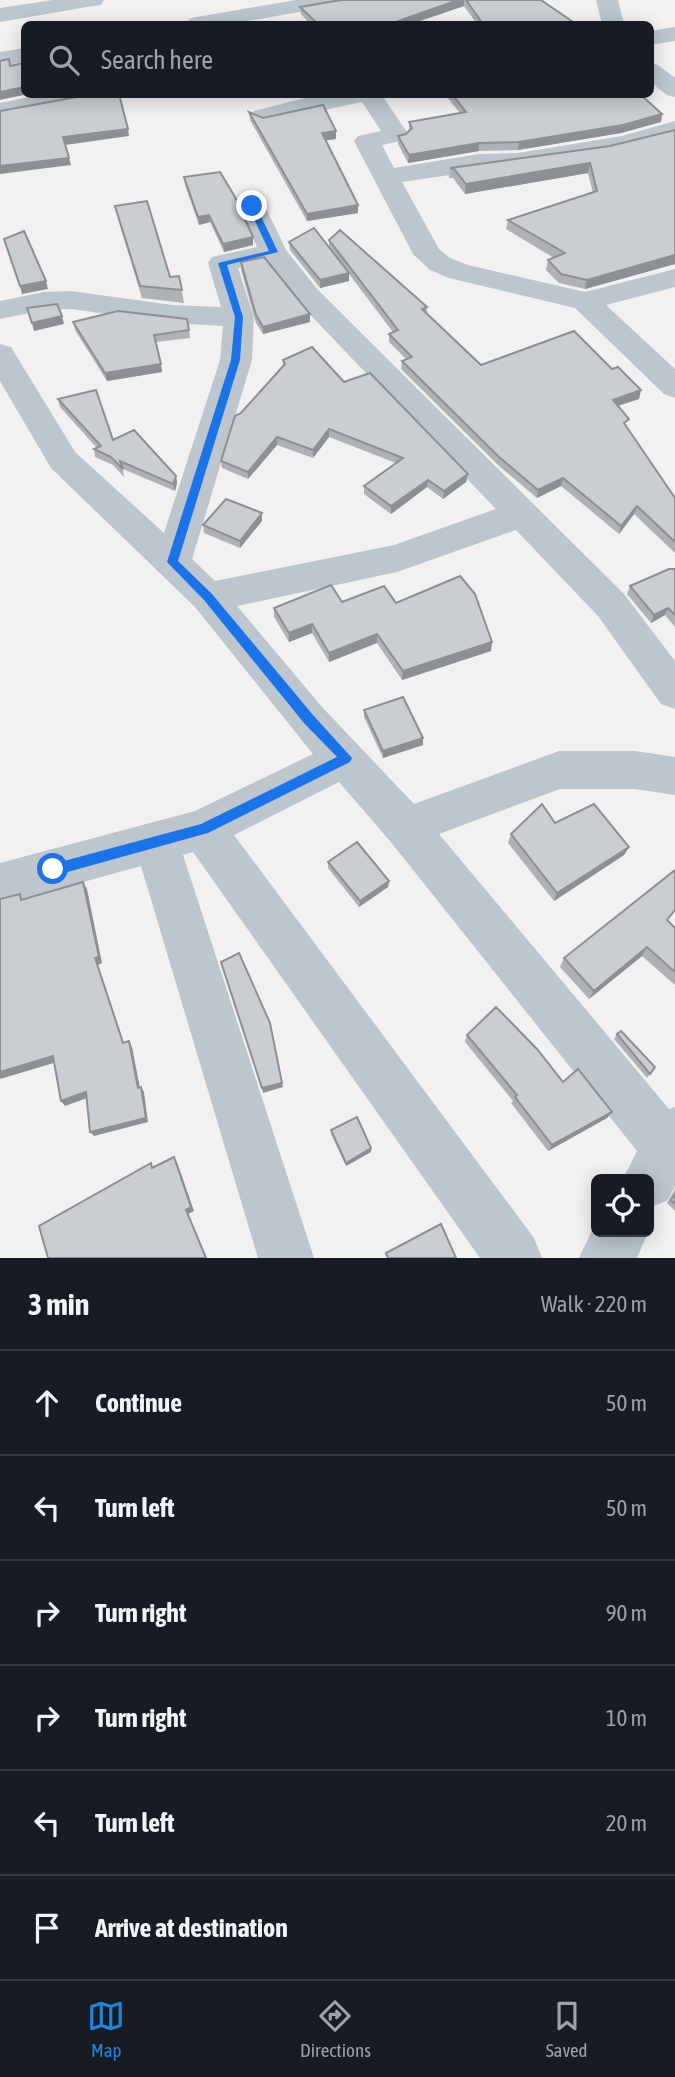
<!DOCTYPE html>
<meta charset="utf-8">
<style>
:root{--surface:#171b24;--page:#242831;--text:#f1f3f6;--muted:#9ea1a6;--line:#363941;--accent:#1e85df}
body{margin:0;font-family:"Asap Condensed",sans-serif;background:var(--page);color:var(--text)}
.controls{position:absolute;right:21px;bottom:21px;display:grid;overflow:hidden;border-radius:10px;box-shadow:0 4px 18px #0003}
.controls button{width:63px;height:63px;display:grid;place-items:center;padding:0;border:0;border-bottom:2px solid var(--line);background:var(--surface);color:var(--text);font:35px sans-serif}
.stop{position:absolute;width:21px;height:21px;margin:-16px;border:5px solid #1a73e8;border-radius:50%;background:#fff}
.stop.end{background:#1a73e8;border-color:#fff;box-shadow:0 2px 7px #0008}
.list{margin:0;padding:0;list-style:none}
h2{display:flex;justify-content:space-between;align-items:center;height:91px;margin:0;padding:0 28px;font-size:30px}
h2 small{font-size:23px;font-weight:400;color:var(--muted)}
.list li{display:grid;grid-template-columns:46px 1fr auto;gap:21px;align-items:center;box-sizing:border-box;height:105px;padding:0 28px;border-top:2px solid var(--line)}
.list b{display:block;font-size:26px;white-space:nowrap}
.list em{font-size:23px;font-style:normal;color:var(--muted)}
.icon{flex:none;width:38px;height:38px;fill:none;stroke:currentColor;stroke-width:2;stroke-linecap:round;stroke-linejoin:round}
.map{position:relative;flex:none;width:675px;height:1258px;overflow:hidden}
.search{position:absolute;background:var(--surface);box-shadow:0 4px 18px #0003;left:21px;right:21px;top:21px;height:77px;display:flex;align-items:center;gap:18px;box-sizing:border-box;padding:0 24px;border-radius:10px;color:var(--muted);font-size:26px}
.sheet{height:721px;background:var(--surface)}
nav{display:flex;justify-content:space-around;align-items:center;box-sizing:border-box;height:98px;border-top:2px solid var(--line);background:var(--surface);font-size:19px;color:var(--muted)}
nav a{display:grid;justify-items:center;gap:4px}
nav .on{color:var(--accent)}
.map>svg:first-child{display:block}
</style>
<div class="map">
<svg width="675" height="1258" viewBox="0 0 675 1258">
<rect width="100%" height="100%" fill="#f2f0f0"/>
<g fill="none" stroke-linecap="round" stroke-linejoin="round">
<g fill="#bcc6cc" fill-rule="evenodd">
<polygon points="53,0 104,0 101,5 93,6 0,22 0,8"/>
<polygon points="296,0 344,0 341,5 333,6 231,24 186,24 189,19 197,17"/>
<polygon points="596,0 618,0 624,24 602,24"/>
<polygon points="675,27 675,41 650,45 650,31"/>
<polygon points="24,48 24,62 0,66 0,52"/>
<polygon points="650,63 658,65 675,78 675,97 667,95 650,82"/>
<polygon points="43,94 95,94 91,99 83,101 0,117 0,103"/>
<path d="M321 94H381L409 135 405 140 382 145 394 168 479 154 518 153 622 136 675 121V136C586 164 494 167 402 182L439 249 450 258 468 265 585 292 675 269V287L606 305 675 369V398L664 394 575 308 449 278 430 270 413 254 354 141 358 136 381 131 362 102 263 123 254 121 251 116 254 111Z"/>
<path d="M252 198 262 200 286 250 318 290 624 594 675 661V709L661 704 598 616 516 530 397 572 237 606 322 707 414 804 559 751H635L675 757V795L635 789H560L439 834 669 1109 675 1107V1186L668 1200 649 1208V1179H623L637 1151 390 841 339 782 234 835 534 1238 542 1258H480L193 852 183 855 314 1258H258L141 866 0 905V863L195 811 313 754 195 607 51 468 0 381V344L11 347 75 452 164 533 220 360 223 326 172 323 71 309 44 310 0 319V301L44 292 71 291 172 305 221 307 208 263 212 257 257 247 238 206 242 200ZM266 262 298 302 496 509 394 545 215 581 192 559 252 360 254 317 238 268Z"/>
<polygon points="596,1222 596,1232 648,1232 637,1258 579,1258"/>
</g>
</g>
<g fill="#aeb1b5">
<polygon points="341,0 541,0 576,24 477,24 464,6 411,24 310,24 301,14 300,7"/>
<polygon points="446,94 640,94 662,114 661,122 621,133 518,150 479,151 408,163 398,144 398,136 406,134 409,131 409,122 460,113 446,96"/>
<polygon points="249,112 263,118 336,139 325,140 358,213 307,221 250,120"/>
<polygon points="675,130 675,264 585,289 559,283 546,270 548,260 554,258 506,229 508,220 593,193 588,173 465,194 453,178 449,178 450,168 610,146"/>
<polygon points="184,177 253,245 224,252 210,222 199,225 185,185"/>
<polygon points="115,206 170,277 179,276 184,303 142,298 118,219"/>
<polygon points="329,240 427,307 427,314 481,365 639,399 618,406 626,427 675,498 675,553 634,514 619,534 561,486 537,498 498,465 401,369 402,361 406,359 389,342 389,334 393,332 349,274 349,281 320,288 290,250 289,242 329,247"/>
<polygon points="241,262 310,322 263,334 256,323 241,270"/>
<polygon points="73,322 189,330 190,338 156,342 162,372 107,381 75,330"/>
<polygon points="283,360 344,382 468,474 466,482 443,499 427,487 391,514 364,494 364,486 396,463 329,437 313,458 277,445 248,479 222,468 221,461 241,413 283,366"/>
<polygon points="58,399 113,440 176,476 177,483 175,491 123,469 124,477 113,465 95,457 94,449 97,448 60,407"/>
<polygon points="262,521 240,548 204,533 203,525"/>
<polygon points="675,569 675,627 665,615 651,623 627,594 630,586"/>
<polygon points="342,602 396,603 491,651 402,680 377,643 329,662 312,633 289,642 274,617 274,608"/>
<polygon points="364,710 423,738 423,745 383,758 364,717"/>
<polygon points="555,823 629,847 624,855 554,901 508,843 511,834"/>
<polygon points="328,862 389,881 388,887 359,907 328,868"/>
<polygon points="668,921 675,928 675,985 642,956 589,999 560,967 564,958"/>
<polygon points="617,1034 650,1074 647,1078 614,1039"/>
<polygon points="467,1035 563,1082 612,1112 607,1118 548,1151 511,1103 513,1101 465,1042"/>
<polygon points="331,1130 371,1148 371,1152 346,1166 331,1134"/>
<polygon points="675,1189 675,1211 667,1203"/>
</g>
<g fill="#8d9093">
<polygon points="458,0 464,0 464,6 411,24 390,24"/>
<polygon points="24,87 24,94 28,94 0,100 0,92"/>
<polygon points="662,114 661,122 621,133 518,150 519,142"/>
<polygon points="128,129 129,136 65,145 63,137"/>
<polygon points="336,131 336,139 322,141 322,133"/>
<polygon points="479,143 479,151 408,163 409,155"/>
<polygon points="69,158 71,165 0,174 0,166"/>
<polygon points="590,163 588,173 465,194 466,184"/>
<polygon points="358,205 358,213 307,221 307,214"/>
<polygon points="209,215 210,222 199,225 198,217"/>
<polygon points="253,237 253,245 224,252 223,244"/>
<polygon points="675,255 675,264 585,289 587,280"/>
<polygon points="349,273 349,281 320,288 320,280"/>
<polygon points="46,281 48,289 22,294 20,286"/>
<polygon points="310,314 310,322 263,334 263,327"/>
<polygon points="62,316 64,324 34,331 32,323"/>
<polygon points="161,364 162,372 107,381 105,373"/>
<polygon points="641,390 639,399 611,408 613,400"/>
<polygon points="329,429 329,437 313,458 313,450"/>
<polygon points="277,437 277,445 248,479 248,472"/>
<polygon points="468,474 466,482 443,499 444,491"/>
<polygon points="176,476 177,483 175,491 173,484"/>
<polygon points="563,478 561,486 537,498 538,490"/>
<polygon points="428,480 427,487 391,514 391,506"/>
<polygon points="637,506 634,514 619,534 621,526"/>
<polygon points="262,513 262,521 240,548 240,541"/>
<polygon points="668,608 665,615 651,623 654,615"/>
<polygon points="312,624 312,633 289,642 289,633"/>
<polygon points="377,634 377,643 329,662 329,653"/>
<polygon points="492,642 491,651 402,680 403,671"/>
<polygon points="423,738 423,745 383,758 383,751"/>
<polygon points="629,847 624,855 554,901 557,893"/>
<polygon points="389,881 388,887 359,907 360,901"/>
<polygon points="83,882 87,889 102,963 98,965 126,1049 123,1043 95,958"/>
<polygon points="647,947 642,956 589,999 594,991"/>
<polygon points="129,1041 132,1047 141,1093 138,1088"/>
<polygon points="53,1056 57,1062 0,1079 0,1072"/>
<polygon points="282,1083 283,1087 263,1093 262,1088"/>
<polygon points="141,1087 144,1092 148,1122 94,1136 90,1132"/>
<polygon points="86,1092 90,1097 65,1106 61,1101"/>
<polygon points="612,1112 607,1118 548,1151 552,1145"/>
<polygon points="371,1148 371,1152 346,1166 346,1163"/>
<polygon points="174,1157 177,1162 194,1211 188,1214 207,1258 206,1258 186,1210"/>
</g>
<g fill="#caced2" stroke="#8d9093" stroke-width="2">
<polygon points="341,0 458,0 390,24 318,24 300,7"/>
<polygon points="466,0 541,0 576,24 483,24"/>
<polygon points="9,59 10,66 24,63 24,87 0,92 0,61"/>
<polygon points="85,94 119,94 128,129 63,137 69,158 0,166 0,111 82,96"/>
<polygon points="452,94 640,94 662,114 623,125 519,142 479,143 409,155 398,136 406,134 412,128 409,122 466,112"/>
<polygon points="323,105 336,131 322,133 358,205 307,214 249,112 263,118"/>
<polygon points="675,130 675,255 587,280 561,274 548,260 565,253 508,220 597,191 590,163 466,184 454,169 450,168 610,146"/>
<polygon points="220,172 235,197 253,237 223,244 209,215 198,217 184,177"/>
<polygon points="147,201 170,277 179,276 182,290 140,286 115,206"/>
<polygon points="314,228 349,273 320,280 289,242"/>
<polygon points="340,230 427,307 422,309 481,365 574,331 612,369 618,367 641,390 613,400 629,419 624,423 675,498 675,542 637,506 621,526 563,478 538,490 499,457 402,361 412,357 389,334 398,330 329,240"/>
<polygon points="24,231 46,281 20,286 4,239"/>
<polygon points="264,257 310,314 263,327 256,315 241,262"/>
<polygon points="57,304 62,316 32,323 27,308"/>
<polygon points="118,311 187,319 189,330 154,335 161,364 105,373 73,322"/>
<polygon points="312,347 344,382 370,373 468,474 444,491 428,480 391,506 364,486 403,458 329,429 313,450 277,437 248,472 221,461 235,416 241,413 285,364 283,360"/>
<polygon points="96,390 113,440 134,430 176,476 173,484 120,461 123,469 111,457 94,449 101,446 58,399"/>
<polygon points="226,499 262,513 240,541 203,525"/>
<polygon points="669,569 675,569 675,615 668,608 654,615 630,586"/>
<polygon points="460,576 475,594 492,642 403,671 377,634 329,653 312,624 289,633 274,608 331,585 342,602 384,586 396,603"/>
<polygon points="403,697 423,738 383,751 364,710"/>
<polygon points="542,804 555,823 594,804 629,847 557,893 511,834"/>
<polygon points="357,842 389,881 360,901 328,862"/>
<polygon points="675,870 675,910 667,920 675,928 675,972 647,947 594,991 564,958"/>
<polygon points="83,882 99,957 95,958 123,1043 129,1041 138,1088 141,1087 146,1118 90,1132 86,1092 61,1101 53,1056 0,1072 0,899 20,894 21,900"/>
<polygon points="239,953 270,1023 282,1083 262,1088 221,962"/>
<polygon points="496,1007 537,1049 563,1082 578,1069 612,1112 552,1145 515,1097 517,1095 467,1035"/>
<polygon points="621,1031 655,1067 650,1074 617,1034"/>
<polygon points="357,1117 371,1148 346,1163 331,1130"/>
<polygon points="174,1157 191,1207 186,1210 206,1258 48,1258 39,1226 151,1163 152,1168"/>
<polygon points="675,1194 675,1204 671,1200"/>
<polygon points="441,1224 456,1258 388,1258 386,1253"/>
</g>
<polygon fill="#1a73e8" points="252,204 256,206 278,252 227,265 243,317 240,360 178,561 212,594 313,715 352,758 350,762 208,833 53,876 47,869 49,865 201,824 337,757 304,723 204,600 167,562 231,360 235,317 218,263 269,251 248,206"/>
</svg>
<div class="controls">
<button><svg class="icon" aria-label="locate" viewBox="0 0 24 24"><circle cx="12" cy="12" r="6"/><path d="M12 2v4M12 18v4M2 12h4M18 12h4"/></svg></button>
</div>
<div class="stop" style="left:53px;top:869px"></div>
<div class="stop end" style="left:252px;top:206px"></div>
<div class="search"><svg class="icon" aria-label="search" viewBox="0 0 24 24"><circle cx="10" cy="10" r="6"/><path d="M15 15l6 6"/></svg>Search here</div>
</div>
<section class="sheet">
<h2>3 min<small>Walk · 220 m</small></h2>
<ul class="list">
<li><svg class="icon" aria-label="ahead" viewBox="0 0 24 24"><path d="M12 20V5M6 11l6-6 6 6"/></svg><div><b>Continue</b></div><em>50 m</em></li>
<li><svg class="icon" aria-label="left" viewBox="0 0 24 24"><path d="M17 20v-9H6M10 6l-5 5 5 5"/></svg><div><b>Turn left</b></div><em>50 m</em></li>
<li><svg class="icon" aria-label="right" viewBox="0 0 24 24"><path d="M7 20v-9h11M14 6l5 5-5 5"/></svg><div><b>Turn right</b></div><em>90 m</em></li>
<li><svg class="icon" aria-label="right" viewBox="0 0 24 24"><path d="M7 20v-9h11M14 6l5 5-5 5"/></svg><div><b>Turn right</b></div><em>10 m</em></li>
<li><svg class="icon" aria-label="left" viewBox="0 0 24 24"><path d="M17 20v-9H6M10 6l-5 5 5 5"/></svg><div><b>Turn left</b></div><em>20 m</em></li>
<li><svg class="icon" aria-label="arrive" viewBox="0 0 24 24"><path d="M6 21V4h12l-3 4 3 4H6"/></svg><div><b>Arrive at destination</b></div></li>
</ul>
</section>
<nav>
<a class="on"><svg class="icon" aria-label="map" viewBox="0 0 24 24"><path d="M3 6l6-2 6 2 6-2v14l-6 2-6-2-6 2zM9 4v14M15 6v14"/></svg>Map</a>
<a><svg class="icon" aria-label="directions" viewBox="0 0 24 24"><path d="M12 3l9 9-9 9-9-9zM9 14v-3h6M13 9l2 2-2 2"/></svg>Directions</a>
<a><svg class="icon" aria-label="saved" viewBox="0 0 24 24"><path d="M7 4h10v16l-5-4-5 4z"/></svg>Saved</a>
</nav>
